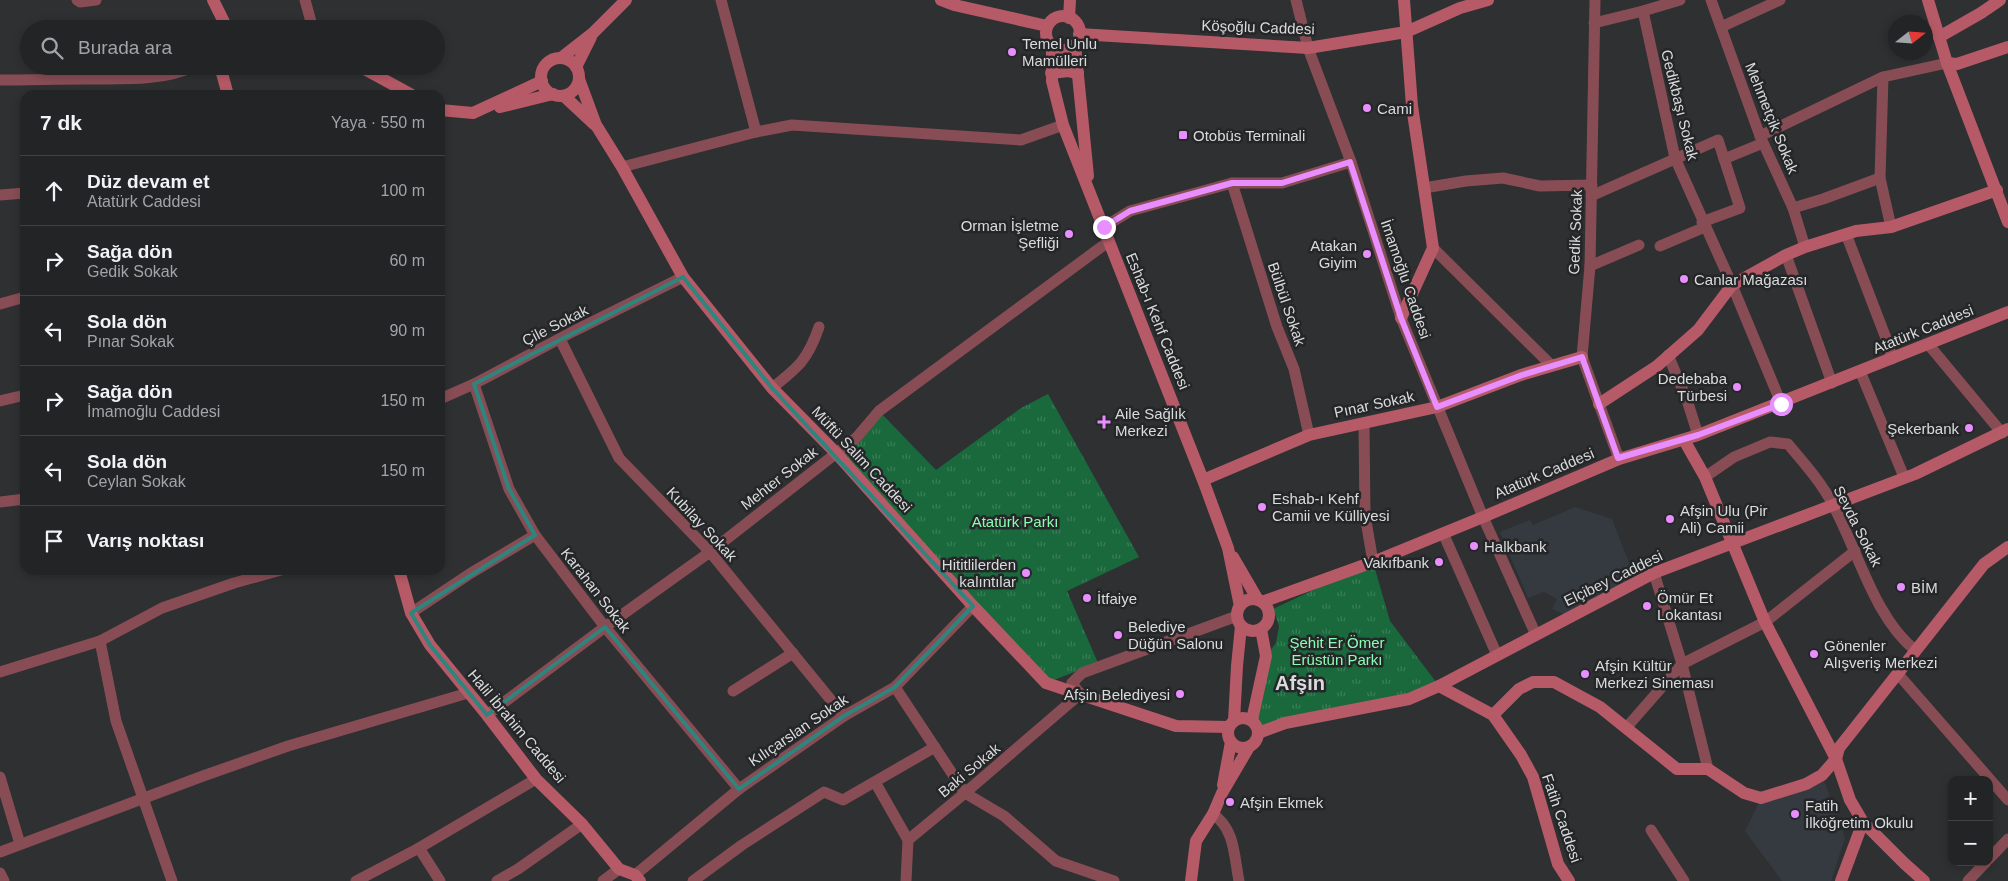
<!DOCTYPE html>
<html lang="tr">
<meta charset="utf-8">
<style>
:root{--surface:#222426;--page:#2a2c2e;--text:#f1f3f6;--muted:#a2a4a7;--line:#3f4143}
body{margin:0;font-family:Arial,sans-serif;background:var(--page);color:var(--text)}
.controls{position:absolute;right:15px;bottom:15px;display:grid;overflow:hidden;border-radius:10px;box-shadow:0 2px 8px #0003}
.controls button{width:45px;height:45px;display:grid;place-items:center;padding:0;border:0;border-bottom:1px solid var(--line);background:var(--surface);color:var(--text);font:25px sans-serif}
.compass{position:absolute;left:1888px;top:15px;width:45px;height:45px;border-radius:50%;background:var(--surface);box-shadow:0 2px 8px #0003;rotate:73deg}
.stop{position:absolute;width:15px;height:15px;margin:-11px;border:4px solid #e88eff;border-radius:50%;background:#fff}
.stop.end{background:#e88eff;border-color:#fff;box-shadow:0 1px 5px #0008}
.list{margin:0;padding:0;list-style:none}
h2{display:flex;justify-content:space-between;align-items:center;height:65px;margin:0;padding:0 20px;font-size:21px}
h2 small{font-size:16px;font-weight:400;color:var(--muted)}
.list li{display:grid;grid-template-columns:32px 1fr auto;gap:15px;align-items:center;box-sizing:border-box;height:70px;padding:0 20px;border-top:1px solid var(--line)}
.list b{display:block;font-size:19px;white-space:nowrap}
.list p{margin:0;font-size:16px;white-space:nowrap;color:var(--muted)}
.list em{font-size:16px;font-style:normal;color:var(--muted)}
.icon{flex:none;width:28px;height:28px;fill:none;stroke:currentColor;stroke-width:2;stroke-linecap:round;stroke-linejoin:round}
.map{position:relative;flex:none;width:2008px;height:881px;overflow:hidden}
.search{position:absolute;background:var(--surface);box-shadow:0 2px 8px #0003;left:20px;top:20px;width:425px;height:55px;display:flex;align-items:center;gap:12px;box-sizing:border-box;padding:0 18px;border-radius:28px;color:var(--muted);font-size:19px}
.panel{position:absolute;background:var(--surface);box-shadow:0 2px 8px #0003;left:20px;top:90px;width:425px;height:485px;border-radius:15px}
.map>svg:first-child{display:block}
</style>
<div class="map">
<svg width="2008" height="881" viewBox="0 0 2008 881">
<defs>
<pattern id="park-tufts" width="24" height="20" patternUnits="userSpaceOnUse" patternTransform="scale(1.25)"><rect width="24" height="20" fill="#19693c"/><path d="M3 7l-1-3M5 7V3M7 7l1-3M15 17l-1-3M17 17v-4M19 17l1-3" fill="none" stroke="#3a7e58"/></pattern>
</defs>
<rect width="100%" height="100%" fill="#2e3032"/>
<g fill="#353a41">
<polygon points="1575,507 1612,519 1633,573 1623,588 1566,615 1552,609 1557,599 1544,592 1528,598 1500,532 1530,520 1533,525"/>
<polygon points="1822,775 1845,838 1831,881 1782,881 1745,831 1761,798"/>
</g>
<g fill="url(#park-tufts)">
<polygon points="1048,394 1139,557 1067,591 1098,663 1046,683 836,453 879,411 936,470 1021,408"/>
<polygon points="1373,562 1390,621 1439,686 1257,728 1255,724 1266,656 1276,643 1279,626 1273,609"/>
</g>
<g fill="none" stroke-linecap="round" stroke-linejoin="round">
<g stroke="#884d54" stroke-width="11">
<polyline points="77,0 80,2 96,0"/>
<polyline points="305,0 313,29"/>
<polyline points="721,0 756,132"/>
<polyline points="1296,0 1308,48 1351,162 1401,318 1483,517 1536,635"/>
<polyline points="1595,0 1590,266 1582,357 1619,459"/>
<polyline points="1711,0 1760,136 1793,208 1805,247"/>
<polyline points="1643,11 1675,158 1732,285 1781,403"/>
<polyline points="1594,23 1643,11 1680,0"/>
<polyline points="1721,27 1780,0"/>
<polyline points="1883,77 1880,178 1891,227"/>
<path d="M0 80C30 80 59 79 89 79 123 79 164 81 195 66"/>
<polyline points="1760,136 1883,77 1947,63"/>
<polyline points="1724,159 1763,143"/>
<polyline points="622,167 756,132 792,125 1021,140 1063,125"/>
<polyline points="1232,183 1277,327 1294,369 1309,435"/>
<polyline points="1424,188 1466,181 1503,178 1540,186 1592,185"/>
<polyline points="0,195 25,193"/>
<polyline points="1591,196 1718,140 1740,208 1702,222"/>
<polyline points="1793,208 1823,199 1880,178"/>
<polyline points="1104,227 1130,211 1232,183 1282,183 1351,162"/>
<polyline points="1846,234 1889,346 1892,359"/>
<polyline points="1660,246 1705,227"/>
<polyline points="1433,248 1552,366"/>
<polyline points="1786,255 1832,383"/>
<polyline points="1590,266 1639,245"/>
<polyline points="0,304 25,297"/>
<polyline points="560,339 619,458 710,552 844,716"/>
<polyline points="1928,344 2002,433"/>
<polyline points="1668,355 1687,400 1698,435"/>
<polyline points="1860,371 1904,477"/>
<polyline points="474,384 509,489 535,535 605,627 739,789"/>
<path d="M772 388C799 367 808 359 819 327"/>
<polyline points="440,399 474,384 574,331 683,277"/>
<polyline points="0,401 25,395"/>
<polyline points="1364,423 1365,515 1373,562"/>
<path d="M1705 477 1734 457 1770 442 1788 444C1804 463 1822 483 1833 505 1858 551 1874 617 1915 650"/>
<polyline points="0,502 25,499"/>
<polyline points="1443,533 1497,655"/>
<polyline points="1654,573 1682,664 1708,769"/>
<polyline points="411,613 471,573 535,535"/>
<polyline points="100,641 116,721 172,881"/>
<polyline points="0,672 100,641 162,608 234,583 281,570"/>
<polyline points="1898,674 2008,800"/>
<polyline points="895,687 965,793 1004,816 1056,861 1114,881"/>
<polyline points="733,691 793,653"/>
<polyline points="487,715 605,627 710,552 857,437 879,411 1108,242"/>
<polyline points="1626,728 1682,664 1765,622 1855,551"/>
<polyline points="0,777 20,844"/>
<polyline points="875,782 908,840"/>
<path d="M1213 814C1235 829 1234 856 1239 881"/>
<polyline points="1651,830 1684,881"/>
<polyline points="419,848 440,881"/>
<polyline points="0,852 203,776 288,746 468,693"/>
<polyline points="1989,859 2008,839"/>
<polyline points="0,873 4,881"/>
<polyline points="635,875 739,789 844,716 895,687 973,606"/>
<polyline points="356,881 419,848 536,779"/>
<polyline points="497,881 518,869 582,824"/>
<polyline points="603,881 619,869"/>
<polyline points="693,881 742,845 824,792 843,800 935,747"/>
<polyline points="906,881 908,840 965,793 1080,694 1072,683 1082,673 1237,616"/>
<polyline points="1968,881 1986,862"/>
</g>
<g stroke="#b75a67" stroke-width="12">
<polyline points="213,0 224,22"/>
<polyline points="941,0 954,5 1047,26"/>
<polyline points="1928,0 1947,63 2008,222"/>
<circle cx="1063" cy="33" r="17"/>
<polyline points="1069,18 1070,0"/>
<polyline points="1079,34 1308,48 1406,32 1460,8 1488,0"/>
<polyline points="1939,37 1981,13 2000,0"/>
<polyline points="1075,45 1088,176"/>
<polyline points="1052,46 1052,81 1063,125 1203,480 1228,548 1240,606"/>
<polyline points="561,58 593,33 626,0"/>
<circle cx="560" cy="77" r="19"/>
<polyline points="1947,63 1957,64 2008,47"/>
<polyline points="220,66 228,95"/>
<polyline points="359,66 412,95"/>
<polyline points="576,67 591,37"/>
<polyline points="1051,73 1068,71 1078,73"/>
<polyline points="579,79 596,125 622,167 683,277 772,388 836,453 973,606 1046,683 1176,726 1229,727"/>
<polyline points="564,96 594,124"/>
<polyline points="500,107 553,94"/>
<polyline points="440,110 473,113 542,81"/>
<polyline points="1401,318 1433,248 1412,106 1404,0"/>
<polyline points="1599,404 1657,366 1698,330 1732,285 1786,255 1805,247 1856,231 1891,227 1997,190"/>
<polyline points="1684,440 1705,477 1765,622 1836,759 1850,800 1863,822 1904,863 1924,881"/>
<polyline points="1203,480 1309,435 1437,407 1521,375 1582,357"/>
<polyline points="1233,557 1258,600"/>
<polyline points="399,570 411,613 430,645 487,715 536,779 582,824 619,869 635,875 640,881"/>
<circle cx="1253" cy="615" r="16"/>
<polyline points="1262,602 1373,562 1483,517 1619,459 1698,435 2008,312"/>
<polyline points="1439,686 1493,715 1521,755 1533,777 1558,864 1569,881"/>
<polyline points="1493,715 1519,689 1533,682 1554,682 1600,707 1677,769 1708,769 1744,793 1761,798 1806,784 1822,775 1836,759 1839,748 1984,564 2008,547"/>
<circle cx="1243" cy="733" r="15"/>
<polyline points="1252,720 1266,656 1261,629"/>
<polyline points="1234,721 1237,666 1241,626"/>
<polyline points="1258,733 1285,723 1409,699 1439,686 1654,573 1915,474 2008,429"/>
<polyline points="1223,785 1231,742"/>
<polyline points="1191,881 1196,841 1213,814 1222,793 1249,747"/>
<polyline points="1841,881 1863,822"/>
</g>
</g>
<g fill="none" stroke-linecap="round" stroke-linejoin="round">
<polyline stroke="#e88eff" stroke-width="6" points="1104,227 1130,211 1232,183 1282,183 1350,162 1401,318 1437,407 1522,375 1582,357 1618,458 1698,435 1781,404"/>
</g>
<path fill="none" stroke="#2d857e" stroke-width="4" stroke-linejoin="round" d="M683 277 772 388 973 606 895 687 844 716 739 789 605 627 487 715 430 645 411 613 535 535 509 489 474 384Z"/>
<g fill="#e88eff" stroke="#252628" stroke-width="2">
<circle cx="1012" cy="52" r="5"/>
<circle cx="1367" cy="108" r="5"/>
<rect x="1178" y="130" width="10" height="10" rx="2.5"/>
<circle cx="1069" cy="234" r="5"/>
<circle cx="1367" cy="254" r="5"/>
<circle cx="1684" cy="279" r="5"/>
<circle cx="1737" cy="387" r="5"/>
<path d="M1101.5 414.5h5v5h5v5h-5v5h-5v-5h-5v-5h5z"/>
<circle cx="1969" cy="428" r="5"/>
<circle cx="1262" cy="507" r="5"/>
<circle cx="1670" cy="519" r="5"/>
<circle cx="1474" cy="546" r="5"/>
<circle cx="1439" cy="562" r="5"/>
<circle cx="1026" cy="573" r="5"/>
<circle cx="1901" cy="587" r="5"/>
<circle cx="1087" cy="598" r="5"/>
<circle cx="1647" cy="606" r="5"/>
<circle cx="1118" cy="635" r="5"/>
<circle cx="1814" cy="654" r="5"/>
<circle cx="1585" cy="674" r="5"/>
<circle cx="1180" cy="694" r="5"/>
<circle cx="1230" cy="802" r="5"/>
<circle cx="1795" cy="814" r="5"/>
</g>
<g text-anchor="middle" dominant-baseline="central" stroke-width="5" stroke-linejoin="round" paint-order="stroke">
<g font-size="15" fill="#d9dbdc" stroke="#252628">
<text transform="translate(1258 27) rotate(2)">Köşoğlu Caddesi</text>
<text transform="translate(1680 105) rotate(76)">Gedikbaşı Sokak</text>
<text transform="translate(1772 118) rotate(68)">Mehmetçik Sokak</text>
<text transform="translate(1575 232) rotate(-88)">Gedik Sokak</text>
<text transform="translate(1406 279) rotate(71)">İmamoğlu Caddesi</text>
<text transform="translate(1287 304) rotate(71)">Bülbül Sokak</text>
<text transform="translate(1158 321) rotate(68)">Eshab-ı Kehf Caddesi</text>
<text transform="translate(555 325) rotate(-27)">Çile Sokak</text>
<text transform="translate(1923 329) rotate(-22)">Atatürk Caddesi</text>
<text transform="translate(1374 404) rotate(-12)">Pınar Sokak</text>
<text transform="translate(862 459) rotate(47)">Müftü Salim Caddesi</text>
<text transform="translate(1544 473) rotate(-23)">Atatürk Caddesi</text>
<text transform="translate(779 478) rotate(-38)">Mehter Sokak</text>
<text transform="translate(702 524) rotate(47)">Kubilay Sokak</text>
<text transform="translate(1858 526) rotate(63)">Sevda Sokak</text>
<text transform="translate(1613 578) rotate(-26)">Elçibey Caddesi</text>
<text transform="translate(596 590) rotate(52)">Karahan Sokak</text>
<text transform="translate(517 726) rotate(50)">Halil İbrahim Caddesi</text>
<text transform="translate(798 730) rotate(-34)">Kılıçarslan Sokak</text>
<text transform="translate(969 770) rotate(-40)">Baki Sokak</text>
<text transform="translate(1562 818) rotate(71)">Fatih Caddesi</text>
</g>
<g font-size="15" fill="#d9dbdc" stroke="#252628" text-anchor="start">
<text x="1022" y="43">Temel Unlu<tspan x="1022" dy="17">Mamülleri</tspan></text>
<text x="1377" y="108">Cami</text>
<text x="1193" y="135">Otobüs Terminali</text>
<text x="1059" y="225" text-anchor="end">Orman İşletme<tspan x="1059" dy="17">Şefliği</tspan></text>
<text x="1357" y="245" text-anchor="end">Atakan<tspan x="1357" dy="17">Giyim</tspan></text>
<text x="1694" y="279">Canlar Mağazası</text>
<text x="1727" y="378" text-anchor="end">Dedebaba<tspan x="1727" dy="17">Türbesi</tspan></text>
<text x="1115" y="413">Aile Sağlık<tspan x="1115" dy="17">Merkezi</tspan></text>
<text x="1959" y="428" text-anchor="end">Şekerbank</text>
<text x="1272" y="498">Eshab-ı Kehf<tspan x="1272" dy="17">Camii ve Külliyesi</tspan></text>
<text x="1680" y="510">Afşin Ulu (Pir<tspan x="1680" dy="17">Ali) Camii</tspan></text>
<text x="1484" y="546">Halkbank</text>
<text x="1429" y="562" text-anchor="end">Vakıfbank</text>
<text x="1016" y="564" text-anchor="end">Hititlilerden<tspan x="1016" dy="17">kalıntılar</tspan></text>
<text x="1911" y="587">BİM</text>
<text x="1657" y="597">Ömür Et<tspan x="1657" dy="17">Lokantası</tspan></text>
<text x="1097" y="598">İtfaiye</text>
<text x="1128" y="626">Belediye<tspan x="1128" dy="17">Düğün Salonu</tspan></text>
<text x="1824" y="645">Gönenler<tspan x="1824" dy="17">Alışveriş Merkezi</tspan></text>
<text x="1595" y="665">Afşin Kültür<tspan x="1595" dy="17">Merkezi Sineması</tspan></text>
<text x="1170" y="694" text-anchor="end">Afşin Belediyesi</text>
<text x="1240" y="802">Afşin Ekmek</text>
<text x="1805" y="805">Fatih<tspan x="1805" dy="17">İlköğretim Okulu</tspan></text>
</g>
<g font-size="15" fill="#8bfdb3" stroke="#252628">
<text x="1015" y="521">Atatürk Parkı</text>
<text x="1337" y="642">Şehit Er Ömer<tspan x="1337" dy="17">Erüstün Parkı</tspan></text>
</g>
<g font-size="20" font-weight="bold" fill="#d9dbdc" stroke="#252628">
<text x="1300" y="683">Afşin</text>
</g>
</g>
</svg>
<div class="controls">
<button>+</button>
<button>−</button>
</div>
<svg class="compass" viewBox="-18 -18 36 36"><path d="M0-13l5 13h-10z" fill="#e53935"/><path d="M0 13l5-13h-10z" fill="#a2a4a7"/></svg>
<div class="stop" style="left:1781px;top:404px"></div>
<div class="stop end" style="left:1104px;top:227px"></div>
<div class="search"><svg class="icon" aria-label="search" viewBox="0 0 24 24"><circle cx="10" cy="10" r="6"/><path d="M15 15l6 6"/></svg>Burada ara</div>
<section class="panel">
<h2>7 dk<small>Yaya · 550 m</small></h2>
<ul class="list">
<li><svg class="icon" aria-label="ahead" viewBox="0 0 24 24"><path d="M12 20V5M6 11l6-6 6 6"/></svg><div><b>Düz devam et</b><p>Atatürk Caddesi</p></div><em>100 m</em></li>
<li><svg class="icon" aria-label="right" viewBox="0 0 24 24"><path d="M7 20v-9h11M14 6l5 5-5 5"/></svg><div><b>Sağa dön</b><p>Gedik Sokak</p></div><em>60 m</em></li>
<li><svg class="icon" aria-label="left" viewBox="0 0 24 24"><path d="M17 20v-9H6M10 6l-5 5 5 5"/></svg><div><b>Sola dön</b><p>Pınar Sokak</p></div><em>90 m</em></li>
<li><svg class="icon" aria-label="right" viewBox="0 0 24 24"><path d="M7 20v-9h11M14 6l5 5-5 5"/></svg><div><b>Sağa dön</b><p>İmamoğlu Caddesi</p></div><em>150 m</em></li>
<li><svg class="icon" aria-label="left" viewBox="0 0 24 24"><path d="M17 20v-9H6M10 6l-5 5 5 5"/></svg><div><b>Sola dön</b><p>Ceylan Sokak</p></div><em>150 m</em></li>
<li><svg class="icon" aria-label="arrive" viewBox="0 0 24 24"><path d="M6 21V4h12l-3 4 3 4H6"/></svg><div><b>Varış noktası</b></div></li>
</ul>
</section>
</div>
